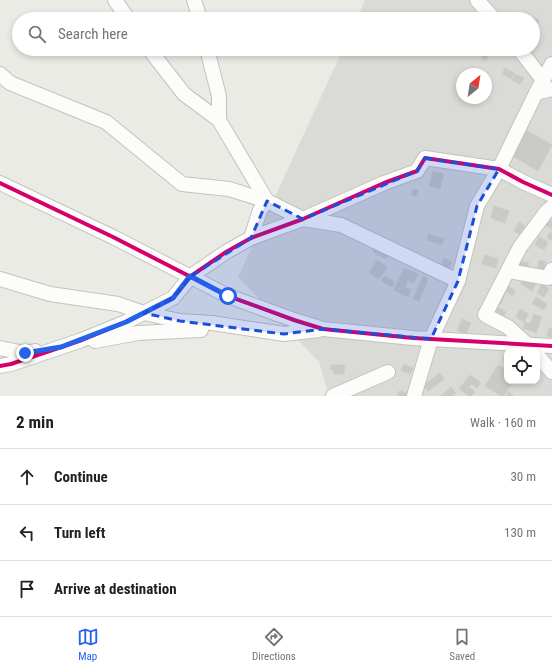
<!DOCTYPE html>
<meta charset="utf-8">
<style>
:root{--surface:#fff;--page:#f6f6f6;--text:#202124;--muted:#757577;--line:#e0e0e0;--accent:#2563eb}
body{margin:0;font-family:"Roboto Condensed",sans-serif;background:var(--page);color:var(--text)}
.controls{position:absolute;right:12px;bottom:12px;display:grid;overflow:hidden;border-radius:8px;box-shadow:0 2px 6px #0003}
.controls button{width:36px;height:36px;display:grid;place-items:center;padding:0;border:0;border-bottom:1px solid var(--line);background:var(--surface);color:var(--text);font:20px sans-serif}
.compass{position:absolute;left:456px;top:68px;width:36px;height:36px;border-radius:50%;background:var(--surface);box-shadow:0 2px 6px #0003;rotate:30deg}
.stop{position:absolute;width:12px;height:12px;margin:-9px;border:3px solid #2563eb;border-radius:50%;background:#fff}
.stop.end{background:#2563eb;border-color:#fff;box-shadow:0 1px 4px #0008}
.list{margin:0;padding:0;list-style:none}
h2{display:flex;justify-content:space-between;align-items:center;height:52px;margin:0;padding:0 16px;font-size:17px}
h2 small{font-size:13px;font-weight:400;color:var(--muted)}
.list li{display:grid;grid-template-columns:26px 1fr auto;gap:12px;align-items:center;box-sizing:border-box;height:56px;padding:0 16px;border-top:1px solid var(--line)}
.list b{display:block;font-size:15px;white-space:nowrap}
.list em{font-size:13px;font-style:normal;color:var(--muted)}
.icon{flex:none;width:22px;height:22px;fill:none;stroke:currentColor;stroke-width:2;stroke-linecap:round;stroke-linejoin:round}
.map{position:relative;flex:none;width:552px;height:396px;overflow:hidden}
.search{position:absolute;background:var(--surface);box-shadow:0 2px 6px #0003;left:12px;right:12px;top:12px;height:44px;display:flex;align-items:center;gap:10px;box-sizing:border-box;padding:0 14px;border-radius:22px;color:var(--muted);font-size:15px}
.sheet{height:220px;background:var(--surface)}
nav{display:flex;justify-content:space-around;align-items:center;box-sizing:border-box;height:56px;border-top:1px solid var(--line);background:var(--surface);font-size:11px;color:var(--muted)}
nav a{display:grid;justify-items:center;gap:2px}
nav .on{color:var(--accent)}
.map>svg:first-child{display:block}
</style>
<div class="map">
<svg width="552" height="396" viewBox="0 0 552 396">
<rect width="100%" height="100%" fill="#ebebe6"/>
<path fill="#dadad7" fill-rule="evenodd" d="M365 0H552V396H329L319 362 238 277 343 49H533V19H357ZM462 74H486V98H462ZM507 351H537V381H507Z"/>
<g fill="#c9c9c6" stroke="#cecdc8" fill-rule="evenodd">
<polygon points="526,15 539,20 535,28 533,28 533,19 524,19"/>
<polygon points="484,54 488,56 486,61 481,58"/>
<polygon points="505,68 514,73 511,79 502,74"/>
<polygon points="515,74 524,78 520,84 512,80"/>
<polygon points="526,130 552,145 538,171 511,155"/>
<polygon points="433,171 444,174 440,189 429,186"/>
<polygon points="413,189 419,190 416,197 411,195"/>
<polygon points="494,206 509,211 505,223 491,218"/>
<polygon points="547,218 552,221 552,229 544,224"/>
<polygon points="519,222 525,226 520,234 514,231"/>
<polygon points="550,232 552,233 552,240 547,238"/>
<polygon points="429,234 444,239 442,245 427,240"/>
<polygon points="539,237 548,242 544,250 535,245"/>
<polygon points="375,248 388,255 385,259 373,252"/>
<polygon points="485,255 498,259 496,268 482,264"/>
<polygon points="444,258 452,262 448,271 440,267"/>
<polygon points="377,260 387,267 379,279 369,273"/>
<polygon points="515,260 529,263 528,270 514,267"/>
<polygon points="539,260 546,262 544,270 537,269"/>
<polygon points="404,268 418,274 414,283 408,280 405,287 411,290 408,297 394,290"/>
<polygon points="384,276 395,282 392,287 381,281"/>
<polygon points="423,276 428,279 419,301 413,299"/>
<polygon points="526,277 536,283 532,291 521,284"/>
<polygon points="504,284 516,291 513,296 501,289"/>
<polygon points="542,284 549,289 544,297 537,293"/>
<polygon points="499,292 505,295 500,305 494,302"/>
<polygon points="536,297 547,304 544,310 532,304"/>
<polygon points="496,306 506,312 501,320 491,315"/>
<polygon points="520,309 528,314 524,322 516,317"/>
<polygon points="534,314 542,317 536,333 523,328 525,322 530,324"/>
<polygon points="462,319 471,323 466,334 457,330"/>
<polygon points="549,328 552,329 552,337 547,336"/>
<polygon points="506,352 507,352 507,361 503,359"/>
<polygon points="404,364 413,368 410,374 401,370"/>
<path d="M505 364 507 365V381H513L504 396H501L485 386 498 365 504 368ZM500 379 506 383 502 390 496 386Z"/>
<polygon points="331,365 345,365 344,374 334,374 334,370 331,370"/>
<polygon points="440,373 444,379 428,391 424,385"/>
<polygon points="470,375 481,383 477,388 472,384 469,387 475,392 471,396 469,396 459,389"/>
<polygon points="500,379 506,383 502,390 496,386"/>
<polygon points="451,387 456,393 453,396 441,396"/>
<polygon points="400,390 408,394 407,396 397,396"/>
<polygon points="508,392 513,395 513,396 506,396"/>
</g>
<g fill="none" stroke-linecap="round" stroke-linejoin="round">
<defs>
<g id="minor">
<polyline points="115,0 128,19"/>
<polyline points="194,0 200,19"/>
<polyline points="477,0 494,19"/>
<polyline points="149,49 184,94 219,120 267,201 260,210 251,238"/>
<polyline points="207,49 219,96 219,120"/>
<polyline points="519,49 543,80"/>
<polyline points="0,74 10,83 106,122 182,184 229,189 267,201 303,219 341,225 458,281"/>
<polyline points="536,93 552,89"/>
<polyline points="0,183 113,237 228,296 294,320 323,329 413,338 552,346"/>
<polyline points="508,271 548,278 552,270"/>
<polyline points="0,279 50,294 118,304 144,313 180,321 212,323 284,334 319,330"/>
<polyline points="95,341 138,333 201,330"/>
<polyline points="530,347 508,327 485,315 520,247 547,211 552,207"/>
<polyline points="0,348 25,353 35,351"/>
<polyline points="537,355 552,372"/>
<polyline points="0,366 11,364 82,340 126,322 173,298 191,276 226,252 251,238 303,219 384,183 417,171 425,158 499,169 523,182 552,195"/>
<polyline points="333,396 388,372"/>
<polyline points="414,396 431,339 458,281 477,206 499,169 536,93 552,64"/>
</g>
</defs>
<use href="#minor" stroke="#c2c2c0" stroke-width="16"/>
<use href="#minor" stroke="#fcfcfb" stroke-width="14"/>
<defs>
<g id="cycleway">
<polyline points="0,183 113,237 228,296 294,320 323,329 413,338 552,346"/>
<polyline points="0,366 11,364 82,340 126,322 173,298 191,276 226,252 251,238 303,219 384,183 417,171 425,158 499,169 523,182 552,195"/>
</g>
</defs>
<use href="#cycleway" stroke="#fff" stroke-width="6"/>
<use href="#cycleway" stroke="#d6006c" stroke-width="4"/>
</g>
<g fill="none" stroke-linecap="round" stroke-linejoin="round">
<polyline stroke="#2563eb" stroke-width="5" points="25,353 61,347 126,322 173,298 190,276 228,296"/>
</g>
<path fill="#1d4ed8" fill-opacity="0.2" stroke="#1d4ed8" stroke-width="3" stroke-dasharray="8 5" stroke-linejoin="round" d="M425 158 499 169 477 206 458 281 431 339 323 329 284 334 180 321 144 313 173 298 191 276 251 238 267 201 303 219 417 171Z"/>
</svg>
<div class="controls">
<button><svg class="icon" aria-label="locate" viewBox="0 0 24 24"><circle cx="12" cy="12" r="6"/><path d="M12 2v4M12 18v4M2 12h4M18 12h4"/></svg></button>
</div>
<svg class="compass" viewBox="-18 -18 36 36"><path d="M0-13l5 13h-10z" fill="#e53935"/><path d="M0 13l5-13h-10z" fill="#757577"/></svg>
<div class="stop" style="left:228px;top:296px"></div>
<div class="stop end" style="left:25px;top:353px"></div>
<div class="search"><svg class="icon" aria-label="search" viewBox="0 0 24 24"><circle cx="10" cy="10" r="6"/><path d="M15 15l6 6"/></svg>Search here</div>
</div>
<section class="sheet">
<h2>2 min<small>Walk · 160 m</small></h2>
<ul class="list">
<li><svg class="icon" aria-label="ahead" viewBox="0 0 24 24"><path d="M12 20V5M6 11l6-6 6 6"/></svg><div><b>Continue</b></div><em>30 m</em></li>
<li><svg class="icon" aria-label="left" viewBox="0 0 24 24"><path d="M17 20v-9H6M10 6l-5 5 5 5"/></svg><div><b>Turn left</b></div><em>130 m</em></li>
<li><svg class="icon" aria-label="arrive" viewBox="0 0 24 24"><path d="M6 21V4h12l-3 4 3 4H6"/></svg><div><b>Arrive at destination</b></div></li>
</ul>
</section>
<nav>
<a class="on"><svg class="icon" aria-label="map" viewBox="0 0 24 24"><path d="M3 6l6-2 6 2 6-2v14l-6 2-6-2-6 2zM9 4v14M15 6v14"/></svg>Map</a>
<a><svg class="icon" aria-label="directions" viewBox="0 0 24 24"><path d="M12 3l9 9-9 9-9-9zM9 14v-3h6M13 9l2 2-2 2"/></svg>Directions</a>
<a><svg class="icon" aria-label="saved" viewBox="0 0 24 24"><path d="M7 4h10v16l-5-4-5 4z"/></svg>Saved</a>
</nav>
